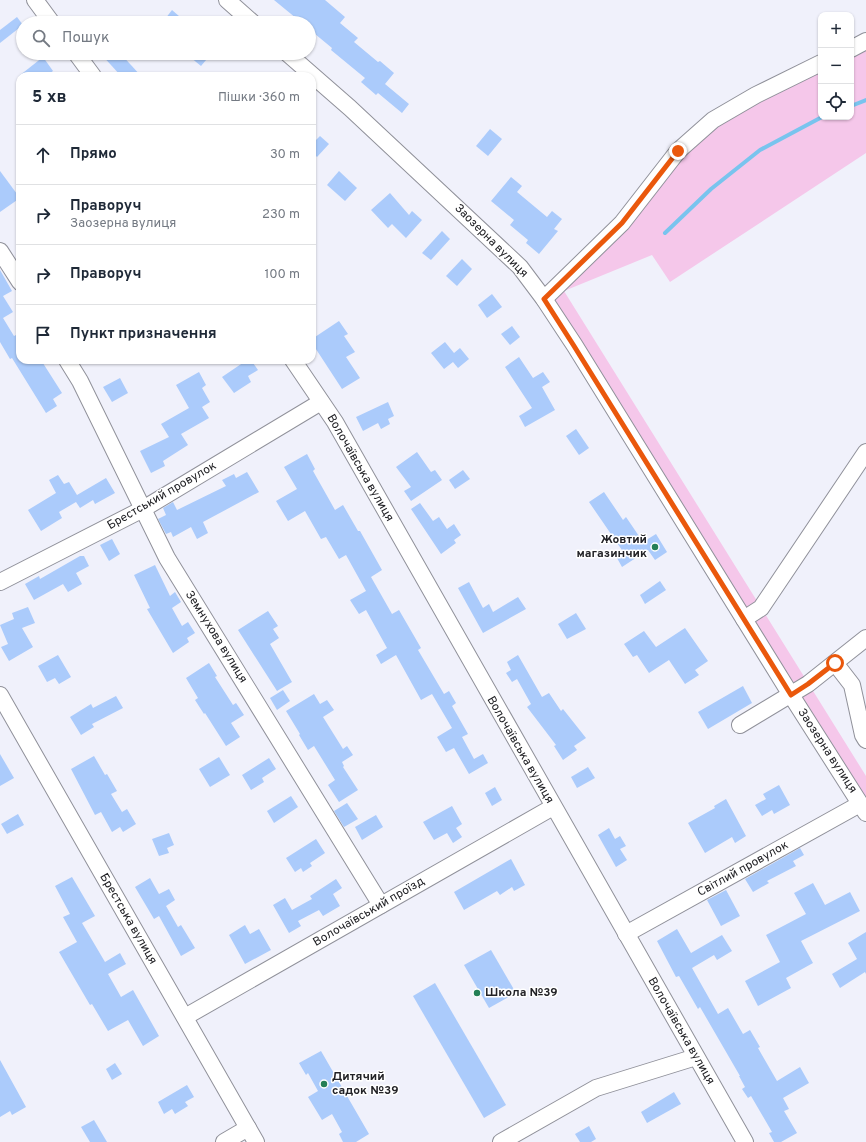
<!DOCTYPE html>
<html lang="uk">
<meta charset="utf-8">
<style>
:root{--surface:#fff;--page:#f6f6f7;--text:#1f2937;--muted:#747a83;--line:#e0e1e3}
body{margin:0;font-family:Overpass,sans-serif;background:var(--page);color:var(--text)}
.controls{position:absolute;right:12px;top:12px;display:grid;overflow:hidden;border-radius:8px;box-shadow:0 1px 3px #0004}
.controls button{width:36px;height:36px;display:grid;place-items:center;padding:0;border:0;border-bottom:1px solid var(--line);background:var(--surface);color:var(--text);font:20px sans-serif}
.stop{position:absolute;width:12px;height:12px;margin:-9px;border:3px solid #ea580c;border-radius:50%;background:#fff}
.stop.end{background:#ea580c;border-color:#fff;box-shadow:0 1px 4px #0008}
.list{margin:0;padding:0;list-style:none}
h2{display:flex;justify-content:space-between;align-items:center;height:52px;margin:0;padding:0 16px;font-size:17px}
h2 small{font-size:13px;font-weight:400;color:var(--muted)}
.list li{display:grid;grid-template-columns:26px 1fr auto;gap:12px;align-items:center;box-sizing:border-box;height:60px;padding:0 16px;border-top:1px solid var(--line)}
.list b{display:block;font-size:15px;white-space:nowrap}
.list p{margin:0;font-size:13px;white-space:nowrap;color:var(--muted)}
.list em{font-size:13px;font-style:normal;color:var(--muted)}
.icon{flex:none;width:22px;height:22px;fill:none;stroke:currentColor;stroke-width:2;stroke-linecap:round;stroke-linejoin:round}
.map{position:relative;flex:none;width:866px;height:1142px;overflow:hidden}
.search{position:absolute;background:var(--surface);box-shadow:0 1px 3px #0004;left:16px;top:16px;width:300px;height:44px;display:flex;align-items:center;gap:10px;box-sizing:border-box;padding:0 14px;border-radius:22px;color:var(--muted);font-size:15px}
.panel{position:absolute;background:var(--surface);box-shadow:0 1px 3px #0004;left:16px;top:72px;width:300px;height:292px;border-radius:12px}
.map>svg:first-child{display:block}
</style>
<div class="map">
<svg width="866" height="1142" viewBox="0 0 866 1142">
<rect width="100%" height="100%" fill="#f0f1fb"/>
<polygon fill="#f5c7ea" points="866,41 866,153 670,282 652,255 564,291 866,776 866,813 544,299 713,120 821,63 821,117 851,117 851,49"/>
<g fill="none" stroke-linecap="round" stroke-linejoin="round">
<g stroke="#79c4ee" stroke-width="4">
<polyline points="851,106 866,100"/>
<polyline points="665,233 711,189 760,150 822,117"/>
</g>
</g>
<g fill="#abcbfb">
<polygon points="274,0 325,0 345,17 340,23 358,38 354,42 378,62 380,61 394,73 385,84 409,104 402,113 378,93 376,95 361,82 365,78 331,50 332,48 309,29 309,23 302,23"/>
<polygon points="172,10 187,23 162,23"/>
<polygon points="17,17 23,25 0,43 0,30"/>
<polygon points="100,53 120,53 141,76 121,76"/>
<polygon points="185,53 212,53 201,66"/>
<polygon points="43,57 53,71 46,76 19,76"/>
<polygon points="490,129 502,139 488,156 476,146"/>
<polygon points="320,136 329,144 317,157 312,152 312,144"/>
<polygon points="0,171 20,198 0,212"/>
<polygon points="339,171 357,188 345,201 327,185"/>
<polygon points="511,177 522,186 517,192 547,217 552,211 562,219 554,229 558,231 539,254 526,243 528,240 510,225 514,220 491,201"/>
<polygon points="390,193 409,215 412,211 422,220 406,238 392,224 388,228 371,210"/>
<polygon points="442,231 450,239 431,260 422,253"/>
<polygon points="462,259 472,269 457,286 446,276"/>
<polygon points="0,270 12,291 3,296 13,312 3,318 14,336 20,333 20,360 41,360 62,393 53,399 57,406 46,413 12,358 10,359 0,342"/>
<polygon points="492,294 502,307 487,318 478,305"/>
<polygon points="339,321 348,334 344,336 355,352 346,357 360,378 342,389 312,343 312,339"/>
<polygon points="512,326 520,337 510,345 501,334"/>
<polygon points="445,342 454,353 460,348 469,359 458,368 453,362 444,369 431,353"/>
<polygon points="519,357 533,378 543,372 550,382 542,387 555,410 525,427 519,416 532,408 505,367"/>
<polygon points="247,360 251,360 258,370 248,376 251,382 234,393 222,377"/>
<polygon points="199,372 206,385 202,388 210,402 202,407 209,418 181,434 188,445 163,461 165,466 151,473 140,451 169,437 161,424 189,408 176,385"/>
<polygon points="120,378 128,393 112,402 103,387"/>
<polygon points="388,402 394,416 388,419 390,424 381,429 378,423 363,431 356,417"/>
<polygon points="576,429 589,448 579,455 566,436"/>
<polygon points="417,452 431,472 435,470 442,480 411,501 404,491 411,487 396,467"/>
<polygon points="307,454 315,469 313,471 335,510 343,505 358,531 360,531 382,570 371,577 392,614 399,610 421,648 418,650 444,694 449,691 456,703 452,706 468,734 462,737 474,759 483,754 488,763 469,774 454,748 446,752 437,737 452,728 432,694 421,700 396,655 381,664 376,655 387,648 366,610 359,614 350,600 366,591 346,555 339,559 326,537 321,539 305,511 288,521 276,501 297,489 284,467"/>
<polygon points="463,470 470,479 455,489 449,480"/>
<polygon points="247,472 259,492 203,522 208,533 197,539 191,527 173,537 171,532 166,534 158,519 166,515 163,508 173,502 177,510 226,486 222,480 234,474 236,478"/>
<polygon points="58,475 64,484 69,482 77,495 106,478 115,493 95,504 93,500 80,508 76,502 59,512 62,518 41,531 28,510 56,493 49,480"/>
<polygon points="604,492 623,520 626,517 643,542 656,534 667,552 655,560 648,550 622,567 617,558 624,553 589,502"/>
<polygon points="420,503 433,521 439,517 447,529 454,524 461,535 454,540 456,543 441,554 411,509"/>
<polygon points="112,539 120,554 109,561 100,545"/>
<polygon points="80,556 84,556 89,566 76,573 82,584 68,592 63,584 34,600 25,584 39,576 40,579"/>
<polygon points="155,565 170,596 175,592 181,602 172,608 182,626 188,622 195,633 187,638 189,642 173,653 147,609 150,608 134,575"/>
<polygon points="660,581 666,590 645,604 640,595"/>
<polygon points="469,582 483,608 489,604 493,612 518,597 526,609 483,633 458,588"/>
<polygon points="28,607 35,623 22,628 33,647 9,661 1,647 8,644 0,625 14,619 12,613"/>
<polygon points="268,611 278,626 273,629 279,638 270,644 292,682 277,691 238,630"/>
<polygon points="576,613 586,629 567,639 558,624"/>
<polygon points="685,628 708,661 695,670 699,675 685,684 669,660 649,673 637,655 633,657 624,644 644,631 656,647"/>
<polygon points="58,655 71,677 59,684 55,678 47,682 38,666"/>
<polygon points="518,655 542,697 549,693 561,711 563,709 586,738 574,746 577,750 563,760 554,746 556,745 527,707 531,704 517,679 512,682 506,673 511,670 507,662"/>
<polygon points="209,663 217,676 215,677 233,705 236,703 244,715 231,723 240,737 226,746 205,713 204,714 195,700 198,698 186,678"/>
<polygon points="743,686 752,703 708,729 698,712"/>
<polygon points="283,690 290,701 277,710 270,698"/>
<polygon points="314,694 320,704 327,700 334,710 323,717 343,749 347,746 353,755 342,762 344,766 343,767 358,790 339,802 328,785 335,780 314,746 308,750 299,735 300,734 286,711"/>
<polygon points="116,696 123,708 92,724 94,727 81,735 70,717 91,704 93,708"/>
<polygon points="0,754 14,778 0,786"/>
<polygon points="94,756 105,775 107,774 117,791 111,794 122,812 127,809 136,824 123,832 120,827 112,832 101,812 95,815 71,769"/>
<polygon points="219,757 230,775 210,787 199,769"/>
<polygon points="269,758 276,769 262,778 264,782 251,790 242,775"/>
<polygon points="588,767 595,778 577,788 571,777"/>
<polygon points="779,785 790,805 774,814 772,810 762,816 755,805 766,799 763,794"/>
<polygon points="495,787 502,800 492,806 485,793"/>
<polygon points="291,796 298,807 274,823 267,811"/>
<polygon points="726,799 746,836 735,843 732,837 705,853 688,823 715,808 714,806"/>
<polygon points="347,803 358,819 344,827 334,811"/>
<polygon points="452,806 462,824 456,828 462,837 453,843 447,833 434,840 423,822"/>
<polygon points="18,814 24,825 7,834 1,824"/>
<polygon points="376,815 383,827 362,840 355,827"/>
<polygon points="609,828 615,839 620,836 626,846 620,849 627,860 616,867 598,835"/>
<polygon points="169,833 174,845 167,848 169,853 159,856 152,839"/>
<polygon points="316,839 325,853 310,863 312,866 303,872 301,868 295,872 286,858"/>
<polygon points="800,848 804,855 793,861 796,866 767,881 769,883 753,892 745,879"/>
<polygon points="511,859 525,885 514,891 512,887 500,895 497,891 464,910 454,892"/>
<polygon points="72,877 95,916 82,923 105,962 120,953 126,964 108,974 121,997 133,990 159,1036 143,1046 128,1020 108,1031 92,1004 90,1005 59,952 77,942 63,917 70,914 55,886"/>
<polygon points="150,878 159,894 169,889 175,900 166,906 178,927 181,925 195,948 181,956 159,916 154,919 135,887"/>
<polygon points="336,879 342,888 333,894 340,906 323,916 319,910 298,921 301,926 289,933 273,905 285,898 292,910 312,899 310,896"/>
<polygon points="813,883 825,905 850,892 860,911 801,941 813,963 786,978 791,988 758,1006 745,981 780,962 766,935 806,914 794,893"/>
<polygon points="726,890 740,916 721,926 707,900"/>
<polygon points="245,925 250,934 259,929 271,950 245,964 229,935"/>
<polygon points="677,929 691,953 722,935 732,951 717,960 714,955 692,968 718,1014 728,1008 743,1034 750,1030 760,1047 758,1048 777,1081 800,1067 809,1083 783,1098 789,1109 784,1111 797,1133 781,1142 774,1142 769,1133 772,1132 751,1096 748,1098 742,1089 745,1087 739,1076 740,1076 700,1007 698,1009 679,976 676,977 657,941"/>
<polygon points="866,932 866,974 865,972 840,988 832,974 857,959 848,943"/>
<polygon points="491,950 516,993 489,1008 464,965"/>
<polygon points="435,983 506,1105 484,1118 413,996"/>
<polygon points="321,1051 369,1134 356,1142 343,1142 339,1134 342,1132 332,1114 322,1120 308,1097 318,1091 308,1073 306,1075 299,1063"/>
<polygon points="0,1060 26,1107 12,1115 10,1111 0,1117"/>
<polygon points="115,1063 122,1074 112,1080 106,1069"/>
<polygon points="187,1085 194,1097 185,1102 188,1106 175,1114 172,1109 164,1114 158,1102"/>
<polygon points="674,1092 681,1104 647,1123 641,1112"/>
<polygon points="94,1120 107,1142 90,1142 81,1127"/>
<polygon points="589,1126 596,1139 591,1142 580,1142 575,1134"/>
</g>
<g fill="none" stroke-linecap="round" stroke-linejoin="round">
<defs>
<g id="minor">
<polyline points="35,0 52,23"/>
<polyline points="227,0 253,23"/>
<polyline points="851,49 866,41"/>
<polyline points="76,53 93,76"/>
<polyline points="287,53 350,108 520,267 544,299 575,346 791,695 866,813"/>
<polyline points="0,251 20,282"/>
<polyline points="544,299 622,223 678,151 713,120 756,95 821,63"/>
<polyline points="67,360 80,381 167,558 381,905"/>
<polyline points="293,360 335,422 745,1142"/>
<polyline points="0,582 143,509 321,402"/>
<polyline points="744,619 761,608 866,452"/>
<polyline points="835,663 852,685 863,735 866,740"/>
<polyline points="0,695 256,1142"/>
<polyline points="740,725 808,684 866,638"/>
<polyline points="626,934 860,804"/>
<polyline points="185,1017 553,807"/>
<polyline points="224,1142 248,1128"/>
<polyline points="501,1142 596,1088 696,1057"/>
</g>
</defs>
<use href="#minor" stroke="#90919a" stroke-width="18"/>
<use href="#minor" stroke="#fff" stroke-width="16"/>
</g>
<g fill="none" stroke-linecap="round" stroke-linejoin="round">
<polyline stroke="#ea580c" stroke-width="5" points="678,151 622,223 544,299 574,346 791,695 808,684 835,663"/>
</g>
<g fill="#247f55" stroke="#fff" stroke-width="1.5">
<circle cx="655" cy="547" r="4"/>
<circle cx="477" cy="993" r="4"/>
<circle cx="324" cy="1084" r="4"/>
</g>
<g text-anchor="middle" dominant-baseline="central" stroke-width="3" stroke-linejoin="round" paint-order="stroke">
<g font-size="12" fill="#222226" stroke="#fff">
<text transform="translate(491 241) rotate(45)">Заозерна вулиця</text>
<text transform="translate(360 468) rotate(60)">Волочаївська вулиця</text>
<text transform="translate(162 496) rotate(-30)">Брестський провулок</text>
<text transform="translate(216 637) rotate(58)">Земнухова вулиця</text>
<text transform="translate(520 750) rotate(60)">Волочаївська вулиця</text>
<text transform="translate(827 751) rotate(57)">Заозерна вулиця</text>
<text transform="translate(743 869) rotate(-29)">Світлий провулок</text>
<text transform="translate(369 912) rotate(-30)">Волочаївський проїзд</text>
<text transform="translate(128 919) rotate(60)">Брестська вулиця</text>
<text transform="translate(681 1031) rotate(60)">Волочаївська вулиця</text>
</g>
<g font-size="12" font-weight="bold" fill="#222226" stroke="#fff" text-anchor="start">
<text x="647" y="540" text-anchor="end">Жовтий<tspan x="647" dy="14">магазинчик</tspan></text>
<text x="485" y="993">Школа №39</text>
<text x="332" y="1077">Дитячий<tspan x="332" dy="14">садок №39</tspan></text>
</g>
</g>
</svg>
<div class="controls">
<button>+</button>
<button>−</button>
<button><svg class="icon" aria-label="locate" viewBox="0 0 24 24"><circle cx="12" cy="12" r="6"/><path d="M12 2v4M12 18v4M2 12h4M18 12h4"/></svg></button>
</div>
<div class="stop" style="left:835px;top:663px"></div>
<div class="stop end" style="left:678px;top:151px"></div>
<div class="search"><svg class="icon" aria-label="search" viewBox="0 0 24 24"><circle cx="10" cy="10" r="6"/><path d="M15 15l6 6"/></svg>Пошук</div>
<section class="panel">
<h2>5 хв<small>Пішки · 360 m</small></h2>
<ul class="list">
<li><svg class="icon" aria-label="ahead" viewBox="0 0 24 24"><path d="M12 20V5M6 11l6-6 6 6"/></svg><div><b>Прямо</b></div><em>30 m</em></li>
<li><svg class="icon" aria-label="right" viewBox="0 0 24 24"><path d="M7 20v-9h11M14 6l5 5-5 5"/></svg><div><b>Праворуч</b><p>Заозерна вулиця</p></div><em>230 m</em></li>
<li><svg class="icon" aria-label="right" viewBox="0 0 24 24"><path d="M7 20v-9h11M14 6l5 5-5 5"/></svg><div><b>Праворуч</b></div><em>100 m</em></li>
<li><svg class="icon" aria-label="arrive" viewBox="0 0 24 24"><path d="M6 21V4h12l-3 4 3 4H6"/></svg><div><b>Пункт призначення</b></div></li>
</ul>
</section>
</div>
